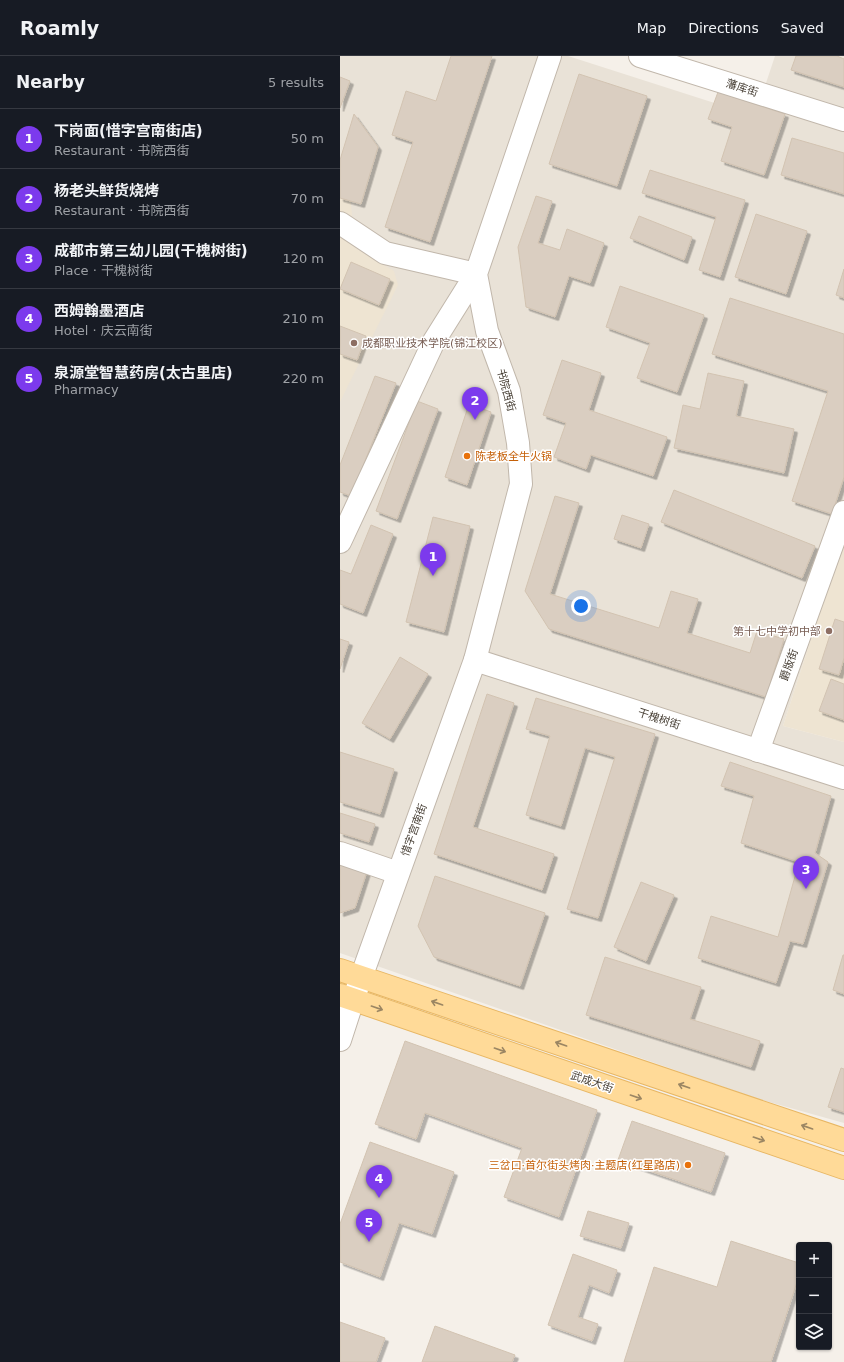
<!DOCTYPE html>
<meta charset="utf-8">
<style>
:root{--surface:#171b24;--page:#20242c;--text:#f1f3f6;--muted:#9ea1a6;--line:#363941;--accent:#7c3aed}
body{margin:0;font-family:"DejaVu Sans","Noto Sans SC",sans-serif;background:var(--page);color:var(--text)}
.controls{position:absolute;right:12px;bottom:12px;display:grid;overflow:hidden;border-radius:4px;box-shadow:0 1px 3px #0004}
.controls button{width:36px;height:36px;display:grid;place-items:center;padding:0;border:0;border-bottom:1px solid var(--line);background:var(--surface);color:var(--text);font:20px sans-serif}
.you{position:absolute;left:241px;top:550px;width:14px;height:14px;margin:-10px;border:3px solid #fff;border-radius:50%;background:#1a73e8;box-shadow:0 0 0 6px #1a73e833}
.badge{display:grid;place-items:center;width:26px;height:26px;border-radius:50%;background:var(--accent);color:#fff;font-size:13px;font-weight:700}
.pin{position:absolute;translate:-50% -33px;filter:drop-shadow(0 1px 2px #0008)}
.pin::after{content:'';position:absolute;top:21px;width:14px;height:12px;background:inherit;clip-path:polygon(0 0,100% 0,50% 100%)}
.list{margin:0;padding:0;list-style:none}
h2{display:flex;justify-content:space-between;align-items:center;height:52px;margin:0;padding:0 16px;font-size:17px}
h2 small{font-size:13px;font-weight:400;color:var(--muted)}
.list li{display:grid;grid-template-columns:26px 1fr auto;gap:12px;align-items:center;box-sizing:border-box;height:60px;padding:0 16px;border-top:1px solid var(--line)}
.list b{display:block;font-size:15px;white-space:nowrap}
.list p{margin:0;font-size:13px;white-space:nowrap;color:var(--muted)}
.list em{font-size:13px;font-style:normal;color:var(--muted)}
.icon{flex:none;width:22px;height:22px;fill:none;stroke:currentColor;stroke-width:2;stroke-linecap:round;stroke-linejoin:round}
.map{position:relative;flex:none;width:504px;height:1306px;overflow:hidden}
header{display:flex;align-items:center;gap:24px;box-sizing:border-box;height:56px;padding:0 20px;background:var(--surface);border-bottom:1px solid var(--line)}
header strong{font-size:19px}
nav{display:flex;gap:22px;margin-inline-start:auto;font-size:14px}
main{display:flex}
aside{flex:1;background:var(--surface)}
.map>svg:first-child{display:block}
</style>
<header>
<strong>Roamly</strong>
<nav><a>Map</a><a>Directions</a><a>Saved</a></nav>
</header>
<main>
<aside>
<h2>Nearby<small>5 results</small></h2>
<ul class="list">
<li><span class="badge">1</span><div><b>下岗面(惜字宫南街店)</b><p>Restaurant · 书院西街</p></div><em>50 m</em></li>
<li><span class="badge">2</span><div><b>杨老头鲜货烧烤</b><p>Restaurant · 书院西街</p></div><em>70 m</em></li>
<li><span class="badge">3</span><div><b>成都市第三幼儿园(干槐树街)</b><p>Place · 干槐树街</p></div><em>120 m</em></li>
<li><span class="badge">4</span><div><b>西姆翰墨酒店</b><p>Hotel · 庆云南街</p></div><em>210 m</em></li>
<li><span class="badge">5</span><div><b>泉源堂智慧药房(太古里店)</b><p>Pharmacy</p></div><em>220 m</em></li>
</ul>
</aside>
<div class="map">
<svg width="504" height="1306" viewBox="0 0 504 1306">
<defs>
<filter id="shadow"><feDropShadow dx="3.5" dy="3.5" stdDeviation="0" flood-color="#0004"/></filter>
</defs>
<rect width="100%" height="100%" fill="#f5f0e9"/>
<polygon fill="#e9e2d7" points="0,0 228,0 415,60 435,0 504,0 504,480 443,670 504,686 504,1067 415,1042 0,897"/>
<g fill="#eee4d2">
<polygon points="0,125 10,131 14,191 54,215 58,229 0,346"/>
<polygon points="504,480 504,686 443,670"/>
</g>
<g fill="#dacec1" stroke="#d2c3b1" filter="url(#shadow)">
<polygon points="111,0 152,0 90,186 45,171 73,86 52,79 66,35 96,45"/>
<polygon points="456,0 497,0 504,3 504,31 451,14"/>
<polygon points="239,18 307,40 277,130 209,108"/>
<polygon points="0,21 10,25 0,52"/>
<polygon points="378,36 445,58 424,119 381,105 392,71 368,63"/>
<polygon points="14,58 38,91 21,148 0,142 0,104"/>
<polygon points="452,82 504,97 504,138 441,119"/>
<polygon points="310,114 405,144 380,221 359,214 376,161 302,137"/>
<polygon points="196,140 212,145 198,187 220,194 227,173 264,187 250,227 229,220 215,261 186,251 178,191"/>
<polygon points="416,158 467,175 446,238 395,221"/>
<polygon points="299,160 352,181 344,204 290,182"/>
<polygon points="11,206 50,223 39,249 0,233"/>
<polygon points="504,213 504,242 496,239"/>
<polygon points="280,230 364,259 337,336 297,322 310,287 266,271"/>
<polygon points="390,242 504,278 504,421 492,458 452,445 488,335 372,298"/>
<polygon points="0,270 26,280 17,304 0,298"/>
<polygon points="222,304 261,317 249,354 327,381 313,420 251,399 246,413 214,401 226,367 203,359"/>
<polygon points="368,317 404,325 396,360 454,373 444,417 334,392 343,349 360,353"/>
<polygon points="35,320 56,327 11,440 0,436 0,409"/>
<polygon points="77,345 98,353 57,463 36,455"/>
<polygon points="129,348 151,356 127,429 105,421"/>
<polygon points="334,434 475,490 462,522 321,466"/>
<polygon points="215,440 239,447 210,538 319,572 331,535 358,543 347,577 410,597 417,575 444,583 426,641 209,573 185,535"/>
<polygon points="282,459 309,468 301,492 274,483"/>
<polygon points="93,461 130,470 104,576 66,566"/>
<polygon points="31,469 53,478 23,557 0,548 0,514 11,518"/>
<polygon points="495,563 504,566 504,602 499,619 479,613"/>
<polygon points="0,583 9,586 0,613"/>
<polygon points="60,601 88,618 50,683 22,667"/>
<polygon points="491,623 504,628 504,664 479,655"/>
<polygon points="147,638 174,647 133,771 214,798 202,834 94,798"/>
<polygon points="196,642 315,678 258,862 227,853 275,701 245,692 221,770 186,759 210,680 186,673"/>
<polygon points="0,696 54,713 40,758 0,746"/>
<polygon points="390,706 491,740 475,797 488,806 463,888 450,885 436,927 358,902 371,860 438,881 459,806 401,787 414,740 381,730"/>
<polygon points="0,757 35,768 29,786 0,777"/>
<polygon points="0,803 28,812 15,852 0,857"/>
<polygon points="95,820 205,857 180,930 94,901 78,870"/>
<polygon points="301,826 334,839 306,905 274,891"/>
<polygon points="503,899 504,899 504,938 493,934"/>
<polygon points="265,901 361,931 350,963 420,985 411,1011 246,959"/>
<polygon points="65,985 257,1054 219,1161 164,1141 182,1092 85,1057 76,1083 35,1068"/>
<polygon points="501,1012 504,1013 504,1056 488,1051"/>
<polygon points="292,1065 385,1097 371,1136 278,1104"/>
<polygon points="30,1086 114,1116 92,1178 59,1167 40,1221 0,1206 0,1168"/>
<polygon points="248,1155 289,1167 281,1192 240,1180"/>
<polygon points="391,1185 459,1207 459,1220 431,1306 284,1306 314,1211 377,1231"/>
<polygon points="233,1198 277,1214 269,1237 249,1229 238,1261 258,1268 252,1285 208,1269"/>
<polygon points="0,1266 45,1282 36,1306 0,1306"/>
<polygon points="95,1270 175,1299 172,1306 82,1306"/>
</g>
<g fill="none" stroke-linecap="round" stroke-linejoin="round">
<defs>
<g id="minor">
<polyline points="300,0 504,64"/>
<polyline points="0,167 45,197 136,218 94,285 0,486"/>
<polyline points="135,604 504,722"/>
<polyline points="418,695 504,456"/>
<polyline points="0,797 58,817"/>
<polyline points="0,984 13,944 135,604 181,428 178,387 169,335 147,275 136,218 210,0"/>
</g>
<g id="major">
<polyline points="0,914 504,1084"/>
<polyline points="0,939 504,1112"/>
</g>
</defs>
<use href="#minor" stroke="#c1b7ab" stroke-width="24"/>
<use href="#major" stroke="#e8b764" stroke-width="24"/>
<use href="#minor" stroke="#fff" stroke-width="22"/>
<use href="#major" stroke="#ffda98" stroke-width="22"/>
</g>
<defs><path id="oneway-shaft" d="M-6 0H5M1.5-3L5.5 0L1.5 3" fill="none" stroke-width="1.6" stroke-linecap="round" stroke-linejoin="round"/></defs>
<g stroke="#9b8663">
<use href="#oneway-shaft" transform="translate(97 947) rotate(-161)"/>
<use href="#oneway-shaft" transform="translate(37 952) rotate(19)"/>
<use href="#oneway-shaft" transform="translate(221 988) rotate(-161)"/>
<use href="#oneway-shaft" transform="translate(160 994) rotate(19)"/>
<use href="#oneway-shaft" transform="translate(344 1030) rotate(-161)"/>
<use href="#oneway-shaft" transform="translate(296 1041) rotate(19)"/>
<use href="#oneway-shaft" transform="translate(467 1071) rotate(-161)"/>
<use href="#oneway-shaft" transform="translate(419 1083) rotate(19)"/>
</g>
<g fill="#8d6e63" stroke="#fff" stroke-width="1.5">
<circle cx="14" cy="287" r="4"/>
<circle cx="489" cy="575" r="4"/>
</g>
<g fill="#e8710a" stroke="#fff" stroke-width="1.5">
<circle cx="127" cy="400" r="4"/>
<circle cx="348" cy="1109" r="4"/>
</g>
<g text-anchor="middle" dominant-baseline="central" stroke-width="3" stroke-linejoin="round" paint-order="stroke">
<g font-size="11" fill="#494137" stroke="#fff">
<text transform="translate(402 32) rotate(18)">藩库街</text>
<text transform="translate(166 334) rotate(75)">书院西街</text>
<text transform="translate(449 609) rotate(-70)">爵版街</text>
<text transform="translate(319 663) rotate(18)">干槐树街</text>
<text transform="translate(74 774) rotate(-70)">惜字宫南街</text>
<text transform="translate(252 1026) rotate(19)">武成大街</text>
</g>
<g font-size="11" fill="#785e54" stroke="#fff" text-anchor="start">
<text x="22" y="287">成都职业技术学院(锦江校区)</text>
<text x="481" y="575" text-anchor="end">第十七中学初中部</text>
</g>
<g font-size="11" fill="#c56008" stroke="#fff" text-anchor="start">
<text x="135" y="400">陈老板全牛火锅</text>
<text x="340" y="1109" text-anchor="end">三岔口·首尔街头烤肉·主题店(红星路店)</text>
</g>
</g>
</svg>
<div class="controls">
<button>+</button>
<button>−</button>
<button><svg class="icon" aria-label="layers" viewBox="0 0 24 24"><path d="M12 4l9 5-9 5-9-5zM3 14l9 5 9-5"/></svg></button>
</div>
<div class="you"></div>
<div class="pin badge" style="left:93px;top:520px">1</div>
<div class="pin badge" style="left:135px;top:364px">2</div>
<div class="pin badge" style="left:466px;top:833px">3</div>
<div class="pin badge" style="left:39px;top:1142px">4</div>
<div class="pin badge" style="left:29px;top:1186px">5</div>
</div>
</main>
